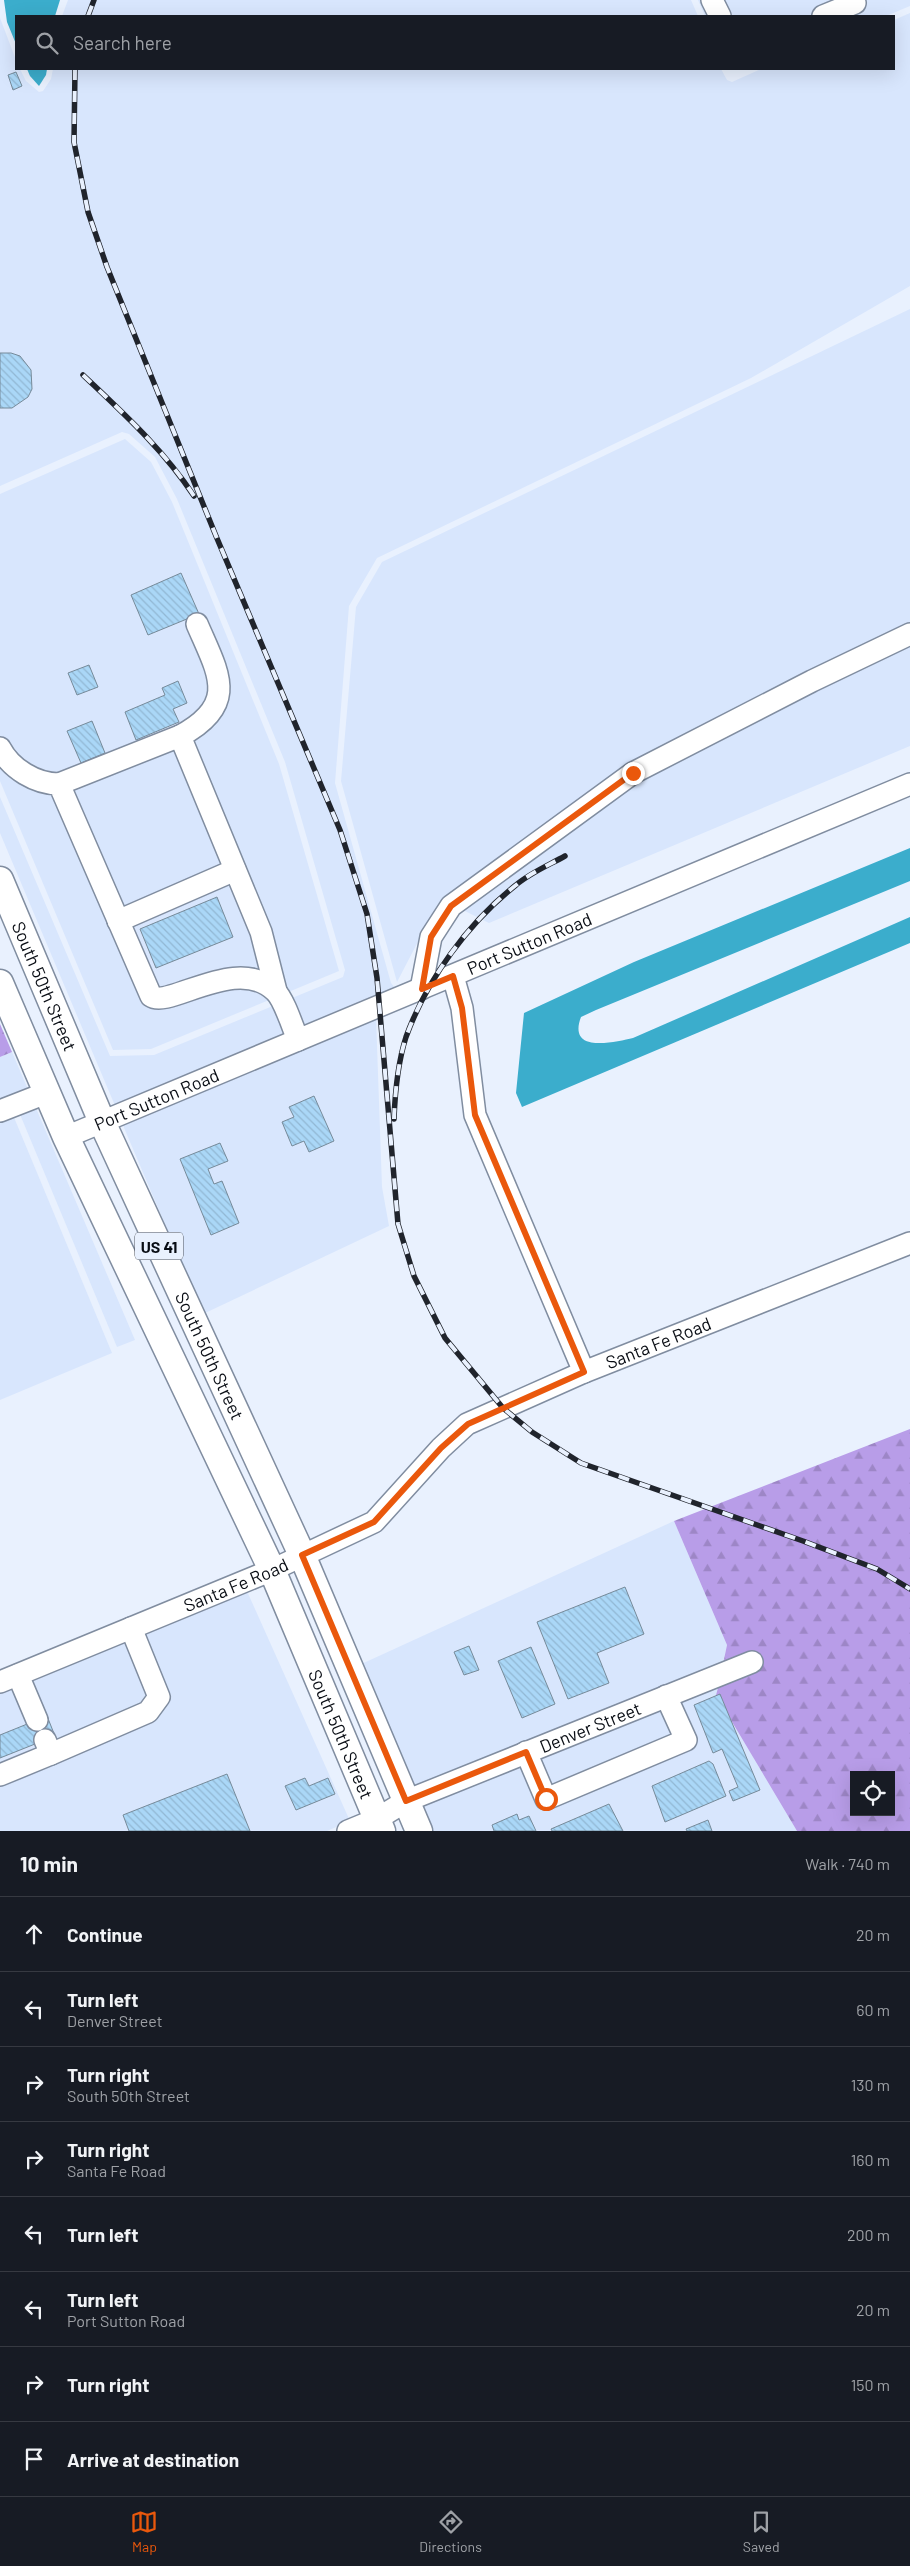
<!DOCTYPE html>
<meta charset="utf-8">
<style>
:root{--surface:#171b24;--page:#20242c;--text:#f1f3f6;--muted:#9ea1a6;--line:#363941;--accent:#ea580c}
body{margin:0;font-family:Barlow,sans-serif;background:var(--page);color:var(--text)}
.controls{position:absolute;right:15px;bottom:15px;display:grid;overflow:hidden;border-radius:0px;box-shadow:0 5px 20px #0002}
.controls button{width:45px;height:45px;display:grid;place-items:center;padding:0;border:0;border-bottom:1px solid var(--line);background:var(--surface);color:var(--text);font:25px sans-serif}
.stop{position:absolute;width:15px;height:15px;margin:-11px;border:4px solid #ea580c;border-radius:50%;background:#fff}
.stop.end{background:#ea580c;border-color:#fff;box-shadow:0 1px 5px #0008}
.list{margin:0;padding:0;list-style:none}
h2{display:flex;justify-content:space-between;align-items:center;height:65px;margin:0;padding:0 20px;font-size:21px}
h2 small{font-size:16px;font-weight:400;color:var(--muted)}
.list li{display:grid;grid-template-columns:32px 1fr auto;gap:15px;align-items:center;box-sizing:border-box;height:75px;padding:0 20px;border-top:1px solid var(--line)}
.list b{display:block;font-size:19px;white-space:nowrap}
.list p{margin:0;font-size:16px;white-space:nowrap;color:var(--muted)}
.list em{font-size:16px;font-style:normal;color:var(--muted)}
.icon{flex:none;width:28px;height:28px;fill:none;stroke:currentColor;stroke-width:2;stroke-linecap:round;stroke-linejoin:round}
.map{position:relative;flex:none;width:910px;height:1831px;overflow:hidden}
.search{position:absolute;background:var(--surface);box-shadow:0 5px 20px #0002;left:15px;right:15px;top:15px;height:55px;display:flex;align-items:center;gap:12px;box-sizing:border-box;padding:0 18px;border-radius:0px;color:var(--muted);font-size:19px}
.sheet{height:665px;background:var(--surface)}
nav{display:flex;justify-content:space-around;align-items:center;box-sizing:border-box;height:70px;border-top:1px solid var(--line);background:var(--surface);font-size:14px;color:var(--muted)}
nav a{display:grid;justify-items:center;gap:2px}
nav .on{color:var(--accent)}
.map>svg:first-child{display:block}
</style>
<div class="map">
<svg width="910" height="1831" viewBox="0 0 910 1831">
<defs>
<pattern id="forest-firs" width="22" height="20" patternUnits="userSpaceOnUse" patternTransform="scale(1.25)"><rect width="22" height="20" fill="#b89de8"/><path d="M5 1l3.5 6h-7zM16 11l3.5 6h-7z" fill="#9d86c6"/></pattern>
<pattern id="building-back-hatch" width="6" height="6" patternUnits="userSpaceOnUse" patternTransform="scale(1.25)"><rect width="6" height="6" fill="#aad7f7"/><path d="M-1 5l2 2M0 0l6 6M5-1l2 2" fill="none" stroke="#91b7d3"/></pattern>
</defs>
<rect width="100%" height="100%" fill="#e9f1fe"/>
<g fill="#d8e6fd">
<polygon points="68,0 691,0 698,16 62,16"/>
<polygon points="698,0 910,0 910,6 886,16 705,16"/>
<polygon points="910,13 910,286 751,378 377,558 349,606 335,783 391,983 395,988 116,1108 0,833 0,797 110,1056 154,1055 343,977 345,970 285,762 177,499 155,457 129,434 122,432 0,486 0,18 16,60 16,69 20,69 26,81 39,92 43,91 51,79 53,69 721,69 727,80 732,82 761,69 894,69 894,20"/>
<polygon points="910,309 910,746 489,923 463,910 422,934 397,982 341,781 356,607 382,562"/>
<polygon points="125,439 151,462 172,502 279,764 339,971 151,1049 113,1050 0,781 0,494"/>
<polygon points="376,1017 382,1187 389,1226 203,1314 122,1123"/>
<polygon points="12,1052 135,1340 117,1347 19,1112 0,1113 0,1057"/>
<polygon points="13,1115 112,1353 0,1400 0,1120"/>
<polygon points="674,1521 727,1645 723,1664 412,1790 357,1666"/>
<polygon points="246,1589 350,1821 327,1831 0,1831 0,1691"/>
<polygon points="719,1684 716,1695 797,1831 430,1831 418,1805"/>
</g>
<g fill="url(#forest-firs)" fill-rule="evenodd">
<polygon points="0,1024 12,1052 0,1057"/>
<path d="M910 1429V1831H797L716 1695 719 1684 761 1667 755 1652 723 1664 727 1645 674 1521ZM854 1775H891V1812H854Z"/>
</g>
<g fill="#3badcc">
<polygon points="4,0 60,0 55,16 16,16 16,44 7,22"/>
<polygon points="27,69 47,69 46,75 39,86 30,76"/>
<path d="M910 848V881L596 1010 581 1017C567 1054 615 1042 633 1038L910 917V943L522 1107 516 1093 524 1013 634 962Z"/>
</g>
<g fill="url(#building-back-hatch)" stroke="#768a99">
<polygon points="16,72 22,86 13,90 8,75"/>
<polygon points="0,353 11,353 20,356 31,370 32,389 28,397 12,408 0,408"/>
<polygon points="181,573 199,614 148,635 131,595"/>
<polygon points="89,665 98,687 77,695 68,673"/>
<polygon points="178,681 187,703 173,709 179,722 136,740 125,712 165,695 162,688"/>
<polygon points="92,721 105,753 81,763 67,731"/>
<polygon points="217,897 233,937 156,968 140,929"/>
<polygon points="314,1096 334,1141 309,1152 304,1141 292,1146 282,1122 294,1117 289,1107"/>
<polygon points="220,1143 228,1161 208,1169 214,1184 222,1181 239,1223 211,1235 180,1159"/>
<polygon points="625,1587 644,1634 597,1653 609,1683 568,1699 537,1622"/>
<polygon points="469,1646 479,1670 464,1675 454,1652"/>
<polygon points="531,1647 555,1704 522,1718 498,1661"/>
<polygon points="720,1694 760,1790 733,1801 729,1791 738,1787 722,1749 713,1753 694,1705"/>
<polygon points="47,1716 55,1736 0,1758 0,1735"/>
<polygon points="709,1761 713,1764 726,1796 665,1822 652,1786"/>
<polygon points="227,1774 250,1831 129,1831 123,1815"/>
<polygon points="305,1778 309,1786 328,1778 335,1794 296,1810 285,1786"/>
<polygon points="609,1804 623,1831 552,1831 551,1829"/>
<polygon points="517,1814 519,1820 529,1816 536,1831 494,1831 492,1825"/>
<polygon points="708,1820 712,1831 687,1831 686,1829"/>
</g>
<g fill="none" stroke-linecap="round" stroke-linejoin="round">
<defs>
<g id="minor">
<polyline points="712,0 720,16"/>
<polyline points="823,16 855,3"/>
<path d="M180 736C240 704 218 673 197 624"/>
<path d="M0 748C11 769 36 784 59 784L151 996C169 1009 237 954 275 991 284 999 293 1028 298 1040"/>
<polyline points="59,784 180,736 261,932 276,991"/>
<polyline points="118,921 235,870"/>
<polyline points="453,976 462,1008 475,1115 584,1372"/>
<polyline points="421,989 431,937 451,906 633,773 812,681 910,634"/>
<polyline points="0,1111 46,1093"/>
<path id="s1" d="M66 1137 910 784"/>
<polyline points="18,1675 37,1720"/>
<path id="s2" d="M0 1682 272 1570 374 1522 441 1448 467 1424 584 1372 910 1243"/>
<polyline points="526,1752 546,1799 686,1740 666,1696"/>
<polyline points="51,1754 148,1712 159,1697 131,1628"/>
<polyline points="0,1775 51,1754 45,1740"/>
<path id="s3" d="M348 1831 377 1819 406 1801 752 1662"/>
</g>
<g id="major">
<path id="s4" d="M0 880 102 1122 302 1555 419 1831"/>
<path id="s5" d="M0 983 66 1137 272 1570 382 1831"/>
</g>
</defs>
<use href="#minor" stroke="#808da0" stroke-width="24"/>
<use href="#major" stroke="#808da0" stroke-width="29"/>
<use href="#minor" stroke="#fff" stroke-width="21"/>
<use href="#major" stroke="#fff" stroke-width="26"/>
<defs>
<g id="rail">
<polyline points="88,16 94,0"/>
<polyline points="75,69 74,142 88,212 107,267 216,536 340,830 367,914 377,978 398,1224 414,1276 445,1338 503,1408 532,1432 581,1463 803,1541 877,1569 910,1589"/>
<path d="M83 375C123 413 163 449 194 496"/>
<path d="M394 1119C395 1093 398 1062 406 1037 427 979 468 923 516 885 530 873 549 865 565 856"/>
</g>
</defs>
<use href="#rail" stroke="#20242c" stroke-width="5.5"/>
<use href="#rail" stroke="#e9f1fe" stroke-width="4" stroke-dasharray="11" stroke-linecap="butt"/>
</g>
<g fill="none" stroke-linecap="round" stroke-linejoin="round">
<polyline stroke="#ea580c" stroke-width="6" points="546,1799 526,1752 406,1801 302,1555 374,1522 441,1448 468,1424 584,1372 475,1115 462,1008 453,976 422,989 431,937 451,906 633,773"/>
</g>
<g text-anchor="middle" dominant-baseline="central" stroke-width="4" stroke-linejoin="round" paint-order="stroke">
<rect fill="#e9f1fe" stroke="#4c515a" stroke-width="1" x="135" y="1232.5" width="48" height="27" rx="4"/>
<g font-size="16" font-weight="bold" fill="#090d14">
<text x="159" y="1246">US 41</text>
</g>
<g font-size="18" fill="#090d14" stroke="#e9f1fe">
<text stroke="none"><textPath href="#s1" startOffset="502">Port Sutton Road</textPath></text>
<text stroke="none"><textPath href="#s4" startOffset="115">South 50th Street</textPath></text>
<text stroke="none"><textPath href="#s1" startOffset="98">Port Sutton Road</textPath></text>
<text stroke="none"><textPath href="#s2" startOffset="750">Santa Fe Road</textPath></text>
<text stroke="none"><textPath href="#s4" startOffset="520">South 50th Street</textPath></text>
<text stroke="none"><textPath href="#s2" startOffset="255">Santa Fe Road</textPath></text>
<text stroke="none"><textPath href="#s3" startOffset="264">Denver Street</textPath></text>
<text stroke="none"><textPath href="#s5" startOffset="825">South 50th Street</textPath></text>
</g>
</g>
</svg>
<div class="controls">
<button><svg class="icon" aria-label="locate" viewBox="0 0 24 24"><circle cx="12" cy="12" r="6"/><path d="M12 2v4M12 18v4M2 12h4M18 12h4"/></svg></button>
</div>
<div class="stop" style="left:546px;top:1799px"></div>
<div class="stop end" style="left:633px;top:773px"></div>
<div class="search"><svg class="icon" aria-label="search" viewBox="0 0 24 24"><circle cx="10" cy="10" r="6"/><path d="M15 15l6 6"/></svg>Search here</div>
</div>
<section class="sheet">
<h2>10 min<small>Walk · 740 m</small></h2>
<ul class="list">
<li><svg class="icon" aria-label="ahead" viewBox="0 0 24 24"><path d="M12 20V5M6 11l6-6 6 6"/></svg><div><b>Continue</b></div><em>20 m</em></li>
<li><svg class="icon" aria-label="left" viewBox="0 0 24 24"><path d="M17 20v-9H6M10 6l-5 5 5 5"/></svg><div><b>Turn left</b><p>Denver Street</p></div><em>60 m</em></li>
<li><svg class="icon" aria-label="right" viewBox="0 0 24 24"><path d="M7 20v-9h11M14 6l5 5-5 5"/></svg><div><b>Turn right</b><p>South 50th Street</p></div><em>130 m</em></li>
<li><svg class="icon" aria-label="right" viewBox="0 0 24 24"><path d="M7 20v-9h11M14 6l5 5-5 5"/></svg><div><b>Turn right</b><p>Santa Fe Road</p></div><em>160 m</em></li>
<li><svg class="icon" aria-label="left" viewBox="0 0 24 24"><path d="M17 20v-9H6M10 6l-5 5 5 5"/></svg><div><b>Turn left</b></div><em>200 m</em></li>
<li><svg class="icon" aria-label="left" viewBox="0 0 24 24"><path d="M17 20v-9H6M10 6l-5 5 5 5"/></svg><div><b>Turn left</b><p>Port Sutton Road</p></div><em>20 m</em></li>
<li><svg class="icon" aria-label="right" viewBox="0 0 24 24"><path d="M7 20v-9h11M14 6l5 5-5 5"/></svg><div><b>Turn right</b></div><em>150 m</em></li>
<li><svg class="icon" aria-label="arrive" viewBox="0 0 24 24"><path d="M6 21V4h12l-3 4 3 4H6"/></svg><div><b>Arrive at destination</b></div></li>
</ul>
</section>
<nav>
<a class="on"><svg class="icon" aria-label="map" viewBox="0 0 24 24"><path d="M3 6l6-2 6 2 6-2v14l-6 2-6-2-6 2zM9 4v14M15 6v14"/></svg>Map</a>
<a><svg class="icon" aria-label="directions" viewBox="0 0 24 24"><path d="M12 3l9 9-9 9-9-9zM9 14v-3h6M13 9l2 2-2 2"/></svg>Directions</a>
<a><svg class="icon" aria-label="saved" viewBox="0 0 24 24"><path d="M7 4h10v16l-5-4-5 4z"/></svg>Saved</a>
</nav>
